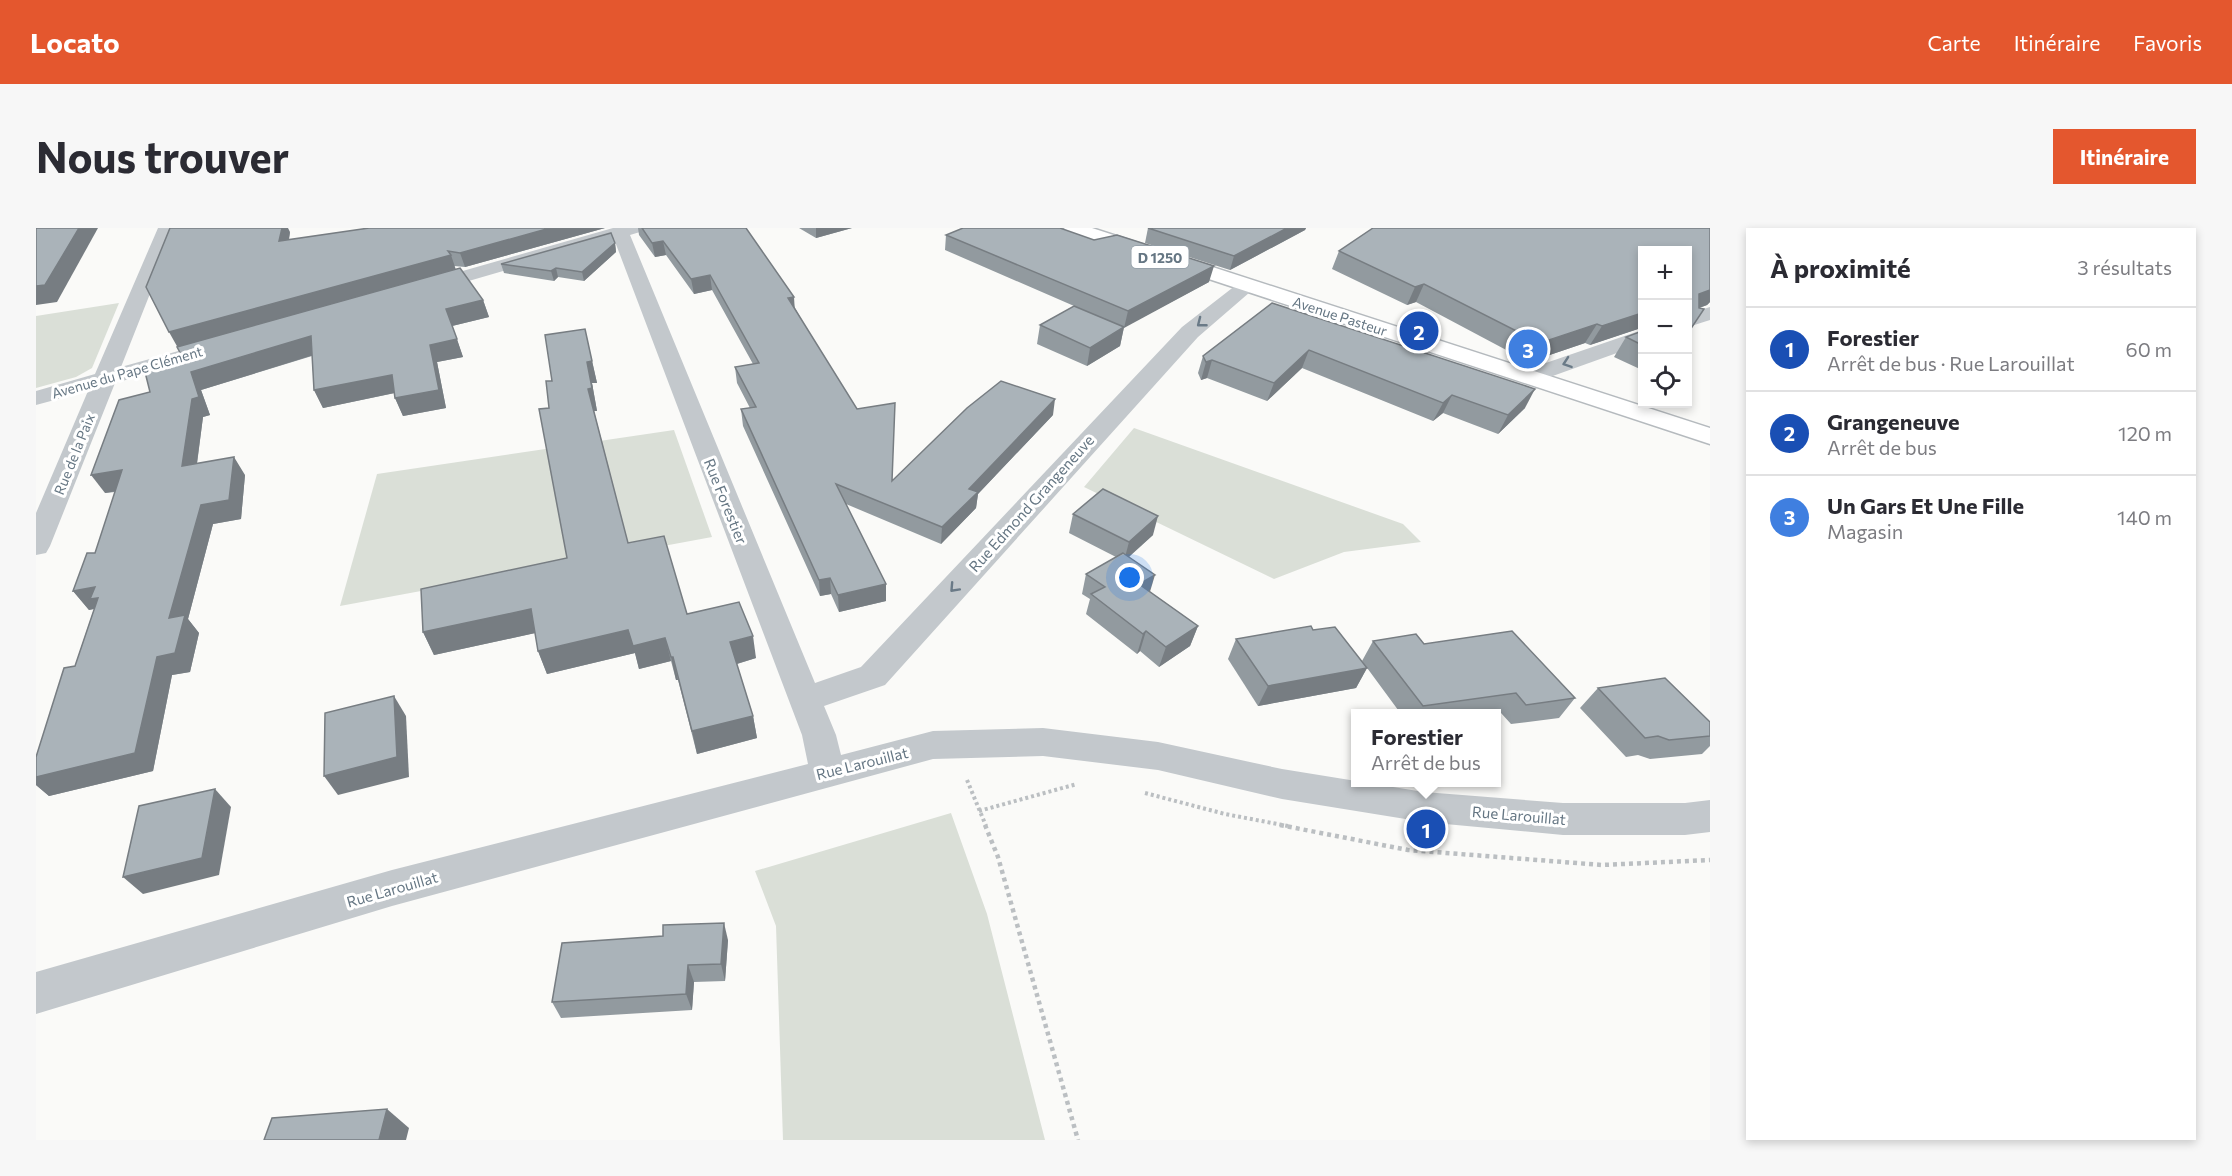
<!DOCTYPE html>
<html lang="fr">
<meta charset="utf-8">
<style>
:root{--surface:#fff;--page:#f7f7f7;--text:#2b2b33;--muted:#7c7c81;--line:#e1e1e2;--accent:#e4572e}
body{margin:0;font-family:Commissioner,sans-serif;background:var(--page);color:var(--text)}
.controls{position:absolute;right:18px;top:18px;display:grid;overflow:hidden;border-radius:0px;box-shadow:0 3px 9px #0003}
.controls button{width:54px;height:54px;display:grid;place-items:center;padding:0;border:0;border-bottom:2px solid var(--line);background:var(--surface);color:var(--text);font:30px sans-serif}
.you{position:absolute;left:1094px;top:350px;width:21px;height:21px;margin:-15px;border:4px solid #fff;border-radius:50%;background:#1a73e8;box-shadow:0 0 0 9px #1a73e833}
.badge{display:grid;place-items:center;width:39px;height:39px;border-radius:50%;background:var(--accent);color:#fff;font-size:20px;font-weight:700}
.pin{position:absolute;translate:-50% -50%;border:3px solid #fff;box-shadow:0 2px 6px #0006}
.popup{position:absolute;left:1315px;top:481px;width:150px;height:78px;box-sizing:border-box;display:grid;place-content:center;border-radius:0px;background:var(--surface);filter:drop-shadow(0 2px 4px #0005);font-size:20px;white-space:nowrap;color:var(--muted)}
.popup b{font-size:22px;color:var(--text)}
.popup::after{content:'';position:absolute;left:50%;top:100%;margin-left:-12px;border:12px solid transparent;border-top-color:var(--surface)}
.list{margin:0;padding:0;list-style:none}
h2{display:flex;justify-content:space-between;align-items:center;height:78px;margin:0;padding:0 24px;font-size:26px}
h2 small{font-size:20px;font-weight:400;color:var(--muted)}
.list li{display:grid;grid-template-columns:39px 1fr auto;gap:18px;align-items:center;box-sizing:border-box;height:84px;padding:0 24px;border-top:2px solid var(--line)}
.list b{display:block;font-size:22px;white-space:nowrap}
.list p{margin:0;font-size:20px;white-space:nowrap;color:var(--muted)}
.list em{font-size:20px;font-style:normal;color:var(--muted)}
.icon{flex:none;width:33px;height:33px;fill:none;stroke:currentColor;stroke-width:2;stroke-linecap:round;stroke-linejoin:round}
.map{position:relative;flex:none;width:1674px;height:912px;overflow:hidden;border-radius:0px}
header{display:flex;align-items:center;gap:36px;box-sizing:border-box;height:84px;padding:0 30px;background:var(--accent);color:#fff}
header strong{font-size:28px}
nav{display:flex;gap:33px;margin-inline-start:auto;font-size:21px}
.intro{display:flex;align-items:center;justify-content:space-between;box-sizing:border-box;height:144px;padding:0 36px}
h1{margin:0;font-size:42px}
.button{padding:15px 27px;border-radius:0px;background:var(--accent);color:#fff;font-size:21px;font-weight:700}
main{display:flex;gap:36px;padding:0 36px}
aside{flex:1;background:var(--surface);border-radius:0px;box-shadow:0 3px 9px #0003}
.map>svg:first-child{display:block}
</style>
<header>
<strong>Locato</strong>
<nav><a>Carte</a><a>Itinéraire</a><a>Favoris</a></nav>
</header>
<div class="intro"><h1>Nous trouver</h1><a class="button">Itinéraire</a></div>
<main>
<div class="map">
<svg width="1674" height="912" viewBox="0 0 1674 912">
<rect width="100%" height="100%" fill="#fafaf8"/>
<g fill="#dadfd7">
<polygon points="83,75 56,140 40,149 0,160 0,88"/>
<polygon points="1098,200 1367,296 1385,314 1308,324 1238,351 1048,259"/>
<polygon points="638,202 676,309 304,378 341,246"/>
<polygon points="915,585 951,686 1009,912 747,912 740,698 719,643"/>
</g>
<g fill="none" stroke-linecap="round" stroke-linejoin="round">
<defs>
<polygon id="primary" points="1028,0 1056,0 1674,200 1674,216 1030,4"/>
</defs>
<use href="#primary" stroke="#b5babe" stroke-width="3"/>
<g stroke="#bbbfc2" stroke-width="4" stroke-dasharray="3 3" stroke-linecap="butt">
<polyline points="931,552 950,598"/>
<polyline points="1109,565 1189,586 1252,598"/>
<polyline points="943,583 1041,556"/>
</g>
<g stroke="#bbbfc2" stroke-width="4.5" stroke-dasharray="4 4" stroke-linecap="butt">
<polyline points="949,597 962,629 1042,912"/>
<polyline points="1244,597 1372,622 1566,637 1674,632"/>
</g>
<g fill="#c3c8cc" fill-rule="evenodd">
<polygon points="122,0 140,0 85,139 189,110 197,112 200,117 197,122 79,155 14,318 10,325 0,327 0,285 52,163 0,177 0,163 59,146"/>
<polygon points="577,0 606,0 604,4 594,7 779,455 825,439 1146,99 1204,54 1218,54 1221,58 1162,109 849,457 788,478 800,507 805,527 897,503 1007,500 1122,514 1246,541 1388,564 1527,575 1649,575 1674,572 1674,604 1649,607 1527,607 1388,594 1246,571 1122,542 1007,528 897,531 356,678 0,786 0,744 356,642 772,536 766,507 578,11 388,66 381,64 378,60 381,56"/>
<polygon points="1674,79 1674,92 1652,99 1652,86"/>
<polygon points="1606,102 1606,116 1500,154 1492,156 1484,154 1480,149 1484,144"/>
</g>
<use href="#primary" fill="#fff" fill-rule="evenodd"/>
</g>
<g fill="#929a9f">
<polygon points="333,0 569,0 429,39 418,38 419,41 447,72 453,89 416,98 427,129 401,134 410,180 367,188 359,170 359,165 287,180 278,162 276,128 165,162 174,187 167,189 161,236 209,247 205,291 177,296 152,391 163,405 154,444 136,447 117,543 13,568 0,557 0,529 39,438 58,381 53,382 37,363 59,325 79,264 69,265 114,164 147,130 142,119 254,4 253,12"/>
<polygon points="602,0 710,0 759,80 856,252 1017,187 942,266 940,280 905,316 810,276 850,356 850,373 803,384 795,366 784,368 707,198 705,181 714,180 701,155 699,139 717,136 676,62 658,66 630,27 619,29 603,7"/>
<polygon points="763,0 816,0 780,10"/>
<polygon points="1112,0 1270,0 1269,2 1194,42 1109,15"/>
<polygon points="1674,0 1674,74 1671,77 1663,80 1652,105 1606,22 1606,101 1605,100 1554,117 1549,115 1493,134 1380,74 1371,77 1296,41 1303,23"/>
<polygon points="910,7 1173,54 1088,99 1084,118 1051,138 1001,116 1004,97 1068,91 909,22"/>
<polygon points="579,15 580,24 548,53 522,49 518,53 468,45 465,36"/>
<polygon points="1236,75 1489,180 1462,206 1407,185 1397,193 1266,140 1231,173 1171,150 1165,152 1162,145 1167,128"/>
<polygon points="549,101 561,155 556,155 561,183 558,183 592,315 651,386 720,430 701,436 717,488 721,510 661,526 642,452 640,452 635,433 603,441 599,425 511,446 502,423 499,405 398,427 387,404 531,330 513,180 516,153"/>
<polygon points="1606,103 1606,142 1578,129 1590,109"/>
<polygon points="1037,286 1117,307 1093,329 1114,364 1162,398 1154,418 1123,439 1104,423 1101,426 1050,386 1054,371 1046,366 1050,346 1080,329 1033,305"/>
<polygon points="1277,402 1331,440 1320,460 1222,478 1192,431 1200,411"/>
<polygon points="1337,413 1388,416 1539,470 1523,490 1475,496 1465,485 1365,486 1326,433"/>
<polygon points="1562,460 1674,494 1674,518 1666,526 1614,531 1602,527 1590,529 1544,480"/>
<polygon points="692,712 689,753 658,754 656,782 525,790 516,774"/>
</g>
<g fill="#777d82">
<polygon points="43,0 62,0 21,74 0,77 0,58"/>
<polygon points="246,0 252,0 254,4 250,27 243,13"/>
<polygon points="514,0 569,0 429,39 424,25"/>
<polygon points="780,0 816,0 780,10"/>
<polygon points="1251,0 1270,0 1269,2 1194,42 1198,28"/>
<polygon points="627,13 630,27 619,29 616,15"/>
<polygon points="579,15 580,24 548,53 546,44"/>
<polygon points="415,27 420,42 142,120 133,104"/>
<polygon points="1178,38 1173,54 1088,100 1092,83"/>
<polygon points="520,40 522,49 518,53 515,43"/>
<polygon points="674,47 676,62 658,66 655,51"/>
<polygon points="1388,56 1380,74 1371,77 1379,59"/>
<polygon points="1674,62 1674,74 1671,77 1652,84 1663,66"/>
<polygon points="758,69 759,84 752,70"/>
<polygon points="447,72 453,89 416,98 410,81"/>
<polygon points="1606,85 1606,98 1605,100 1554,117 1566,98"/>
<polygon points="1561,96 1549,115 1493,134 1504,115"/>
<polygon points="1088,99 1084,118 1051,138 1054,120"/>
<polygon points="275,108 284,125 165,162 174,187 167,189 158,257 146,238 155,144"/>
<polygon points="421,111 427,129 401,134 410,180 367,188 359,170 394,117"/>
<polygon points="1273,122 1266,140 1231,173 1238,155"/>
<polygon points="1176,132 1171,150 1165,152 1170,134"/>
<polygon points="556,133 561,155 556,155 561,183 557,183 552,161 551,134"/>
<polygon points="356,147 363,164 287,180 278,162"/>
<polygon points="1499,161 1489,180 1462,206 1472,187"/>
<polygon points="1416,167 1407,185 1397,193 1407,175"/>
<polygon points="1019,171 1017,187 942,266 940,280 905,316 906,299 933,261"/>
<polygon points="198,229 209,247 205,291 177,296 152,391 163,405 154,444 136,447 117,543 13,568 0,557 0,549 121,429 165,277"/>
<polygon points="86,242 100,260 69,265 55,247"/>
<polygon points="1122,288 1117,307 1088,333 1093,314"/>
<polygon points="1119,347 1113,367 1103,356"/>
<polygon points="794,350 795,366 784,368 783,352"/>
<polygon points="850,356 850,373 803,384 802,367"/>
<polygon points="59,359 74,377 53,382 37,363"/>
<polygon points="495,381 504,404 398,427 387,404"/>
<polygon points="1162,398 1154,418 1123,439 1130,419"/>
<polygon points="592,402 629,410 635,433 603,441 599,425 511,446 502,423"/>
<polygon points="1110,403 1104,423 1101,426 1107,406"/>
<polygon points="717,408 720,430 697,437 694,414"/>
<polygon points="635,429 637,429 642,452 640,452"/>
<polygon points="1331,440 1320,460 1222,478 1232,458"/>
<polygon points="358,468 370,488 373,549 302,567 288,548"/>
<polygon points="717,488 721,510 661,526 656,503"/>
<polygon points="179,561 195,579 183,647 107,666 87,649"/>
<polygon points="688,695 692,712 689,753 685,736"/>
<polygon points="652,737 658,754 656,782 650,766"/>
<polygon points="351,881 373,900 370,912 343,912"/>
</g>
<g fill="#aab3b9" stroke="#777d82" stroke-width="1.5">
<polygon points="0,0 43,0 9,57 0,58"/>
<polygon points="134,0 246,0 243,13 333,0 514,0 424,25 412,23 415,27 133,104 110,59"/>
<polygon points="606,0 710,0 758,69 752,70 821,181 859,175 856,253 931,180 965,153 1019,171 933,261 942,264 906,299 800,256 850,356 802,367 794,350 783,352 705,181 720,179 699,139 723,135 674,47 655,51 627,13 616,15"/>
<polygon points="927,0 1024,0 1058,12 1081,7 1178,38 1092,83 910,7"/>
<polygon points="1112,0 1251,0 1198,28"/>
<polygon points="1337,0 1674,0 1674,62 1663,66 1663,80 1668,81 1652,105 1652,22 1606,22 1606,85 1566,98 1561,96 1504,115 1388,56 1379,59 1303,23"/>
<polygon points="575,5 579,15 546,44 520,40 515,43 465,36"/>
<polygon points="424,40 447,72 410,81 421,111 394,117 403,162 359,170 356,147 278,162 275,108 155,144 163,169 156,171 146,238 198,229 193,272 165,277 133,390 149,387 139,425 121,429 99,525 0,549 0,529 28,440 39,438 62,370 54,371 59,359 37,363 51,325 59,325 86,242 55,247 83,172 114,164 108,140 147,130 141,119"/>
<polygon points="1236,75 1499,161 1472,187 1416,167 1407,175 1273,122 1238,155 1176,132 1170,134 1167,128"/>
<polygon points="1038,78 1088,99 1054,120 1004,97"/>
<polygon points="549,101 556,133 551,134 556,160 552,161 592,315 628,308 651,386 703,374 717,408 694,414 717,488 656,503 637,429 635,429 629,410 597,418 592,402 502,423 495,381 387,404 385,361 531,330 503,181 513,180 510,153 516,153 509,107"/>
<polygon points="1606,103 1606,117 1590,109"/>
<polygon points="1067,261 1122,288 1093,314 1037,286"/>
<polygon points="1087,325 1119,347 1103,356 1162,398 1130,419 1110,403 1107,406 1055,366 1069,359 1050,346"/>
<polygon points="1275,398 1277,402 1299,399 1331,440 1232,458 1200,411"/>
<polygon points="1476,403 1539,470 1490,477 1480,465 1387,478 1337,413 1380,406 1388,416"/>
<polygon points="1629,450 1674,494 1674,508 1633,512 1622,508 1609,510 1562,460"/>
<polygon points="358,468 361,529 288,548 289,485"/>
<polygon points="179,561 166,630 87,649 103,578"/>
<polygon points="688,695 685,736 652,737 650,766 516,774 526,715 627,708 627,697"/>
<polygon points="351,881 343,912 228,912 236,890"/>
</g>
<defs><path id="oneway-chevron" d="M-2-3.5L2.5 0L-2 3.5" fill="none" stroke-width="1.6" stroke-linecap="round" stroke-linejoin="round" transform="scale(1.5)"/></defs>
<g stroke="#6a7a87">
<use href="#oneway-chevron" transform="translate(1165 95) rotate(142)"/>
<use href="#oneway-chevron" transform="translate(1531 135) rotate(161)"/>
<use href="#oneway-chevron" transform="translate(918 360) rotate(133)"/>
</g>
<g text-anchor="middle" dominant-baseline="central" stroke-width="6" stroke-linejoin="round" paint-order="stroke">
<rect fill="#fff" stroke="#939fa8" stroke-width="1.5" x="1095.5" y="18" width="57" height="22" rx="4.5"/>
<g font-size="14" font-weight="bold" fill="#657683">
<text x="1124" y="29">D 1250</text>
</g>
<g font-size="14" fill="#657683" stroke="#fff">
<text transform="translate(1304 88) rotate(18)">Avenue Pasteur</text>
<text transform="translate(91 144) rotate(-16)">Avenue du Pape Clément</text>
<text transform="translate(38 226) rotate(-68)">Rue de la Paix</text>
</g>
<g font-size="15" fill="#657683" stroke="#fff">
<text transform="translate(690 273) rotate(68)">Rue Forestier</text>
<text transform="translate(995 275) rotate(-48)">Rue Edmond Grangeneuve</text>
<text transform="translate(826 535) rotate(-14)">Rue Larouillat</text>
<text transform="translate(1483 587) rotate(5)">Rue Larouillat</text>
<text transform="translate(356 661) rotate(-16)">Rue Larouillat</text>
</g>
</g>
</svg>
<div class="controls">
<button>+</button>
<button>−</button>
<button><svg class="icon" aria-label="locate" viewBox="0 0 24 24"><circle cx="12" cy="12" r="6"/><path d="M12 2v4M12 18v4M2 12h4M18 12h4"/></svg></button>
</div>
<div class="you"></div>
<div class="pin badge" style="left:1390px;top:601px;background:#1a4fb4">1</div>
<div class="popup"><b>Forestier</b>Arrêt de bus</div>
<div class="pin badge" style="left:1383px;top:103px;background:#1a4fb4">2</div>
<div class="pin badge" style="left:1492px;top:121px;background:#3f7fe0">3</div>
</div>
<aside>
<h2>À proximité<small>3 résultats</small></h2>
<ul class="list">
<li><span class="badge" style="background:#1a4fb4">1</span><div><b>Forestier</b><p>Arrêt de bus · Rue Larouillat</p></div><em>60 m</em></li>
<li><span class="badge" style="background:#1a4fb4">2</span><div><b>Grangeneuve</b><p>Arrêt de bus</p></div><em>120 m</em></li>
<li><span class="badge" style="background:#3f7fe0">3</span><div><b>Un Gars Et Une Fille</b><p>Magasin</p></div><em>140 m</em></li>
</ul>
</aside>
</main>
